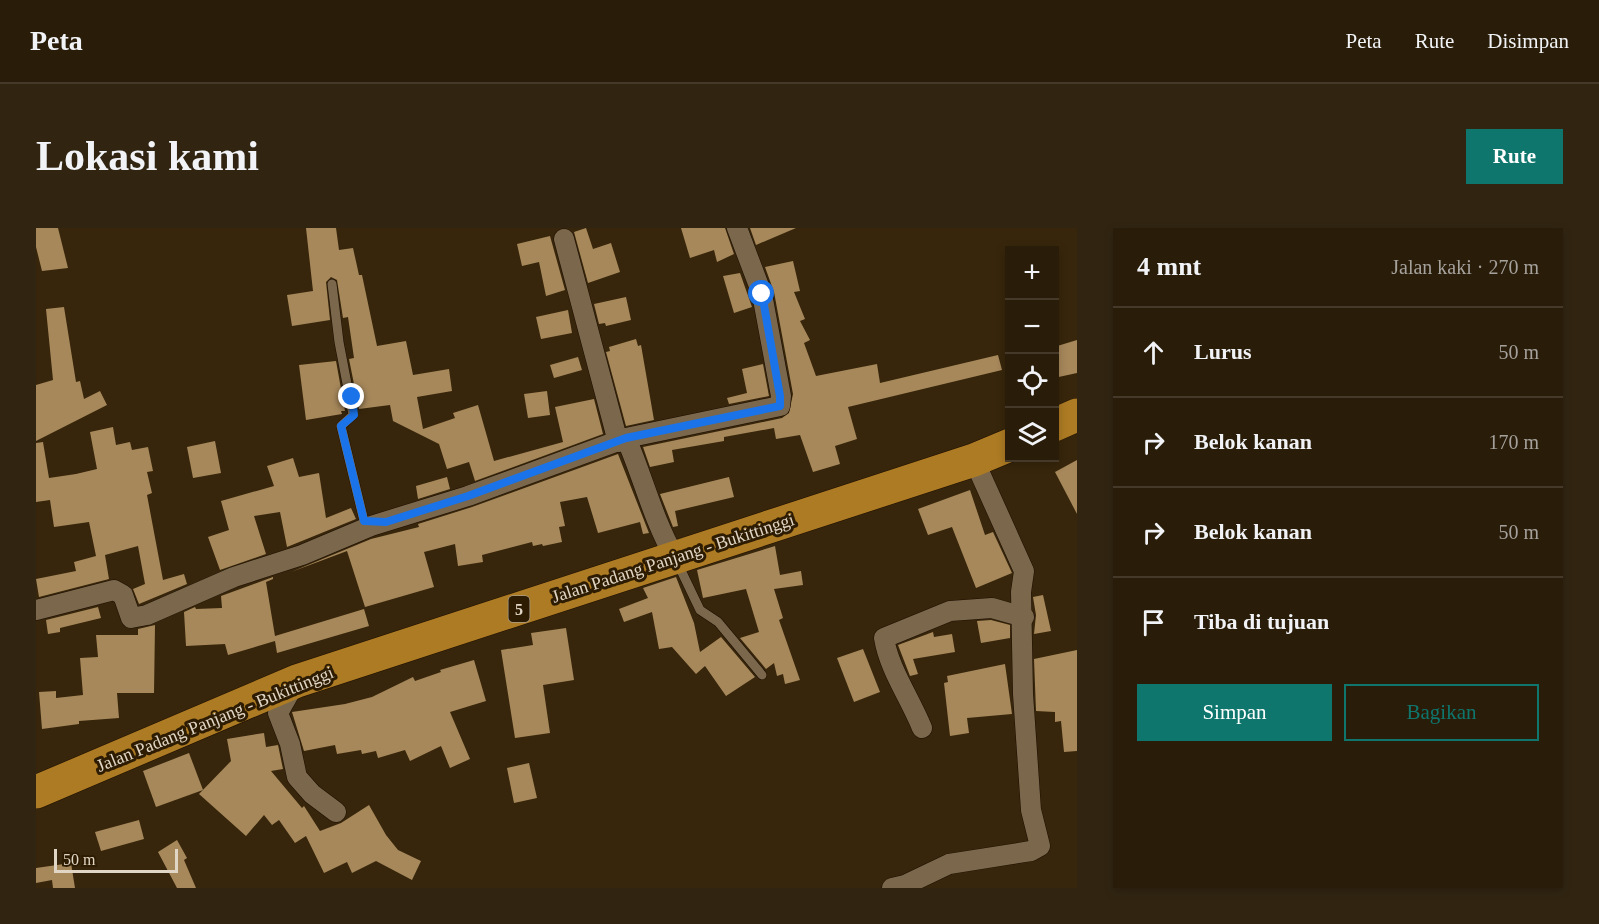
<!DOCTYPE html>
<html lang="id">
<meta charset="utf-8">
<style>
:root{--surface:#291c08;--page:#312512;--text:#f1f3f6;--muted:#a5a19c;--line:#453a29;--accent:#0f766e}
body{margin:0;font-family:Georgia,serif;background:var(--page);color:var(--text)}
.controls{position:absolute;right:18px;top:18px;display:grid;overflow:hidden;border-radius:0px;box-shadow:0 3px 9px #0003}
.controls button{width:54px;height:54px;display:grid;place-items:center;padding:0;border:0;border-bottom:2px solid var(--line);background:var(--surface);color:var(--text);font:30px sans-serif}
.scale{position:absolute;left:18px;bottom:15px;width:124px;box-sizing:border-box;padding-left:6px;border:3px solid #e1d6c6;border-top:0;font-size:16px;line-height:21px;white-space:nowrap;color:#e1d6c6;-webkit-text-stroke:4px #2d1c02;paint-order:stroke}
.stop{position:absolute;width:18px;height:18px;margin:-14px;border:4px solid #1a73e8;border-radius:50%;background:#fff}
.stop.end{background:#1a73e8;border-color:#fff;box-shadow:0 2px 6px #0008}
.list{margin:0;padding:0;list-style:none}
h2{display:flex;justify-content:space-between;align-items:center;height:78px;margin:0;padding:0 24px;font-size:26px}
h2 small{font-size:20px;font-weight:400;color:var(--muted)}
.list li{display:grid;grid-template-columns:39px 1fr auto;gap:18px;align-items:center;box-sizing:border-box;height:90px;padding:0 24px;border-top:2px solid var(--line)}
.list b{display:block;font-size:22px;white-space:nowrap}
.list em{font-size:20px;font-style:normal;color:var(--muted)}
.actions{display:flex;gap:12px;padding:18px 24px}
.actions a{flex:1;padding:14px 0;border:2px solid var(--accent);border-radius:0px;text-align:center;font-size:21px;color:var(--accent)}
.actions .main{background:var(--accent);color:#fff}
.icon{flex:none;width:33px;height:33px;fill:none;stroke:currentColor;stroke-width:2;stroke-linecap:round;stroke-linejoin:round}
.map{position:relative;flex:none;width:1041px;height:660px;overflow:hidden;border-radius:0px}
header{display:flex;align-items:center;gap:36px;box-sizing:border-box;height:84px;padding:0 30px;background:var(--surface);border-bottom:2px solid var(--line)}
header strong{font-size:28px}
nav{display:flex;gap:33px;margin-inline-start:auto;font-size:21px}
.intro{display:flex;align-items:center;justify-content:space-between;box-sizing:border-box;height:144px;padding:0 36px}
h1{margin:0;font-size:42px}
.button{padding:15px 27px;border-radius:0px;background:var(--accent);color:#fff;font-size:21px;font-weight:700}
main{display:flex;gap:36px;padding:0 36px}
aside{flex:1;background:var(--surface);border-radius:0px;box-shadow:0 3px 9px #0003}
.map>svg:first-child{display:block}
</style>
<header>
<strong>Peta</strong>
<nav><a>Peta</a><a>Rute</a><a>Disimpan</a></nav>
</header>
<div class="intro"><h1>Lokasi kami</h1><a class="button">Rute</a></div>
<main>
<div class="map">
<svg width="1041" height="660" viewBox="0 0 1041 660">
<rect width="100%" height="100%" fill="#37260b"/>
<g fill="#a7885b">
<polygon points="0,0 22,0 32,40 6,43 0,19"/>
<polygon points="270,0 300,0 303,22 317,20 323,47 326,47 341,118 370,113 377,147 413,141 416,163 381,169 387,201 419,190 417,185 442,177 458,233 527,214 519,179 558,171 567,206 439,253 433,234 411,241 403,216 357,193 354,177 323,181 313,131 318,130 312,89 307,90 301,52 295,49 290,54 294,92 256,98 251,67 277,63"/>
<polygon points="550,0 557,21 575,15 584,44 552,55 538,4"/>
<polygon points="645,0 689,0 698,26 681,34 678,22 654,30"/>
<polygon points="714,0 760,0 720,17"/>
<polygon points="514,8 529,62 510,68 503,34 486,38 481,16"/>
<polygon points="757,33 764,63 758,64 769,91 764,93 774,112 768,115 780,148 841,136 844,155 962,127 966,142 812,179 821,211 799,218 804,236 777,244 764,207 740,211 738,200 688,209 688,213 636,222 638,234 614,239 607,219 746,190 753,185 757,166 738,64 729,39"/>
<polygon points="704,45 716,79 698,85 687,48"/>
<polygon points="590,69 595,92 570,98 569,95 563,96 558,76"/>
<polygon points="28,79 40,154 44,153 48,171 64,163 71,177 0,213 0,157 17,152 10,81"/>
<polygon points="532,82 536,105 505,111 500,89"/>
<polygon points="600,111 602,118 605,117 618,192 590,198 570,124 574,123 573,119"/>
<polygon points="1041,112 1041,145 1018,150 1018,119"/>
<polygon points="542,129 546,142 518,150 514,137"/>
<polygon points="300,133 309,183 305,183 306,186 270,192 263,137"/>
<polygon points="727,136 733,168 693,176 691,170 711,165 706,141"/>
<polygon points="511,163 514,187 492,190 488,166"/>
<polygon points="77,199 80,217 94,214 96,222 112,219 117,243 111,244 116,265 111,267 127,352 148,346 151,356 103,376 97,361 109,356 102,318 69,327 73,351 3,369 0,351 40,343 38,334 60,328 53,294 18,299 14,272 0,274 0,215 7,214 13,250 40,246 61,241 54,204"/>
<polygon points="179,213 185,245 157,250 151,219"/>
<polygon points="582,226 613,305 607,306 604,294 562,305 551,269 524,274 529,298 523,299 526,314 507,318 506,316 497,318 496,314 446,327 447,334 422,338 419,316 388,324 398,359 329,379 311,323 255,344 335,311 383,299 382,296 436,279"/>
<polygon points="257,230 263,249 283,245 290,290 315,280 320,291 251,319 244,284 218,288 230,326 184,342 172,309 193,302 185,273 238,258 231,238"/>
<polygon points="1041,232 1041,286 1019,244"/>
<polygon points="411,249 414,261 382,271 380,258"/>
<polygon points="693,249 698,269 639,283 642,298 637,299 624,266"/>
<polygon points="934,262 949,307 957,304 976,345 940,360 916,299 892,307 882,281"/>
<polygon points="739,318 744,347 765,343 767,357 738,361 747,390 743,392 764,452 749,456 747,446 741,448 738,435 730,441 704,410 723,404 710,361 667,370 661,342"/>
<polygon points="237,349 237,351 230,354 239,408 328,381 333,398 241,425 239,413 192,427 189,416 150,418 148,384 159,379 160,381 186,380 185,368"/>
<polygon points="640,349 658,395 664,424 685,409 719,449 690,468 669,438 660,446 636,419 623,421 616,384 588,394 583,381 612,370 607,360"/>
<polygon points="1007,367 1015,403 998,406 1000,387 997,369"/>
<polygon points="62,379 65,390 24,400 24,404 12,406 10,392"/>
<polygon points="955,392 974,397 974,410 945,415 941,393"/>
<polygon points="119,397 118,465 81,465 83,490 43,493 43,496 6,501 3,464 20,463 20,470 47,467 44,430 62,429 60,407 102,407 102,401"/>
<polygon points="530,400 538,452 507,457 514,505 479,510 465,422 497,417 495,405"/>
<polygon points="897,404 898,409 916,406 919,424 877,431 882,446 874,448 862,417"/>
<polygon points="827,421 844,464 818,474 801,430"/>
<polygon points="1041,422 1041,523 1028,524 1025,493 1019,494 1019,484 1000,483 998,431"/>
<polygon points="438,432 450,473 414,484 434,531 414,540 405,518 374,533 369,522 342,530 340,523 326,526 325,522 301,526 299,517 268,523 256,484 309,476 336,469 377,449 379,453 405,444 404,442"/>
<polygon points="969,436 976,486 931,490 933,505 914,508 908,455 912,454 911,448"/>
<polygon points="228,505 230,519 242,517 247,541 235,543 266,580 268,578 284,603 305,595 333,577 350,607 362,622 385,633 376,652 340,633 316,645 311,634 288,645 270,608 259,615 243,592 236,597 228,587 210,608 163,566 195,533 191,511"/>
<polygon points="153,525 167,562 120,579 107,543"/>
<polygon points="493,535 501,570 478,575 471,540"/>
<polygon points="103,592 108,611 65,623 59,604"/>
<polygon points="141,612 151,630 148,632 160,660 141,660 122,624"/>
<polygon points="35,635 39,660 17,660 16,652 0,655 0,640"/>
</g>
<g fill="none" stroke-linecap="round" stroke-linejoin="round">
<defs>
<g id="lane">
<polyline points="296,56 303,114 317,187 305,198 328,293 335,294"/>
<polyline points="642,336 664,382 682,394 726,447"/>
</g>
<g id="street">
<polyline points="528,11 582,214"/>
<path d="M590 210C607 249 617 291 638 328"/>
<polyline points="0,382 78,362 87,367 95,390 111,387 198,349 266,327 335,298 432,268 590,210 744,178 745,168 726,66 701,0"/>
<polyline points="259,455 242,485 254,516 261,549 276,566 300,584"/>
<path d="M886 500C874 470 853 441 848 410L914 383 956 380 988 389"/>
<polyline points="856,660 869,657 913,636 995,623 1004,618 995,582 987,466 985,364 988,343 938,232"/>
</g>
<g id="highway">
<polyline points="1018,197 1041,187"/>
<polyline points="0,564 261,453 938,232 974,217"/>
</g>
</defs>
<use href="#lane" stroke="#1e0e00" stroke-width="10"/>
<use href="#street" stroke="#1e0e00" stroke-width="21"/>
<use href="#highway" stroke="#1e0e00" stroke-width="34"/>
<use href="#lane" stroke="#7b684c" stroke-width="9"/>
<use href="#street" stroke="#7b684c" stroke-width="20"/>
<use href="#highway" stroke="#ad7b23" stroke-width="33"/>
</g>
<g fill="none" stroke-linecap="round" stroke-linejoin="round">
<polyline stroke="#1a73e8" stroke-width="8" points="316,169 318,187 305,198 328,293 350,294 432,268 590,210 744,178 744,168 726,66"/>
</g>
<g text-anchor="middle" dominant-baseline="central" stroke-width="6" stroke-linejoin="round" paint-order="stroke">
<rect fill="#2d1c02" stroke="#ab9e8b" stroke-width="1.5" x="472.5" y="368" width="21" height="26" rx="4.5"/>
<g font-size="16" font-weight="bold" fill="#e1d6c6">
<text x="483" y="381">5</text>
</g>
<g font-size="18" fill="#e1d6c6" stroke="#2d1c02">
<text transform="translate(637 330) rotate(-18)">Jalan Padang Panjang - Bukittinggi</text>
<text transform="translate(179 491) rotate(-22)">Jalan Padang Panjang - Bukittinggi</text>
</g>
</g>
</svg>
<div class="controls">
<button>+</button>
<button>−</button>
<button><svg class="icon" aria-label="locate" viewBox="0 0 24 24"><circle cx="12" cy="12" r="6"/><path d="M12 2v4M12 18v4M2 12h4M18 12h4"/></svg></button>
<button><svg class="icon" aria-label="layers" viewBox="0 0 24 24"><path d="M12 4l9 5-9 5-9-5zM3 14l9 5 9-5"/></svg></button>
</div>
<div class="scale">50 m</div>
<div class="stop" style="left:726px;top:66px"></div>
<div class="stop end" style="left:316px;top:169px"></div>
</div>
<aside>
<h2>4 mnt<small>Jalan kaki · 270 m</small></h2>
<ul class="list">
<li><svg class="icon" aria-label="ahead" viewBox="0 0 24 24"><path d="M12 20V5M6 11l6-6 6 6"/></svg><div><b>Lurus</b></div><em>50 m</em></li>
<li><svg class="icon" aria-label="right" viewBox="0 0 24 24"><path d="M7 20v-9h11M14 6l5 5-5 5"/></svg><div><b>Belok kanan</b></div><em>170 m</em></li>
<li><svg class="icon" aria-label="right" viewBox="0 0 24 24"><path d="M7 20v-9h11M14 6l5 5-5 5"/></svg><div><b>Belok kanan</b></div><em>50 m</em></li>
<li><svg class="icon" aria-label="arrive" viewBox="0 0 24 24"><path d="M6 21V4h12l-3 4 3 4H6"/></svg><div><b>Tiba di tujuan</b></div></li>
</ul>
<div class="actions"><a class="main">Simpan</a><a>Bagikan</a></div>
</aside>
</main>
